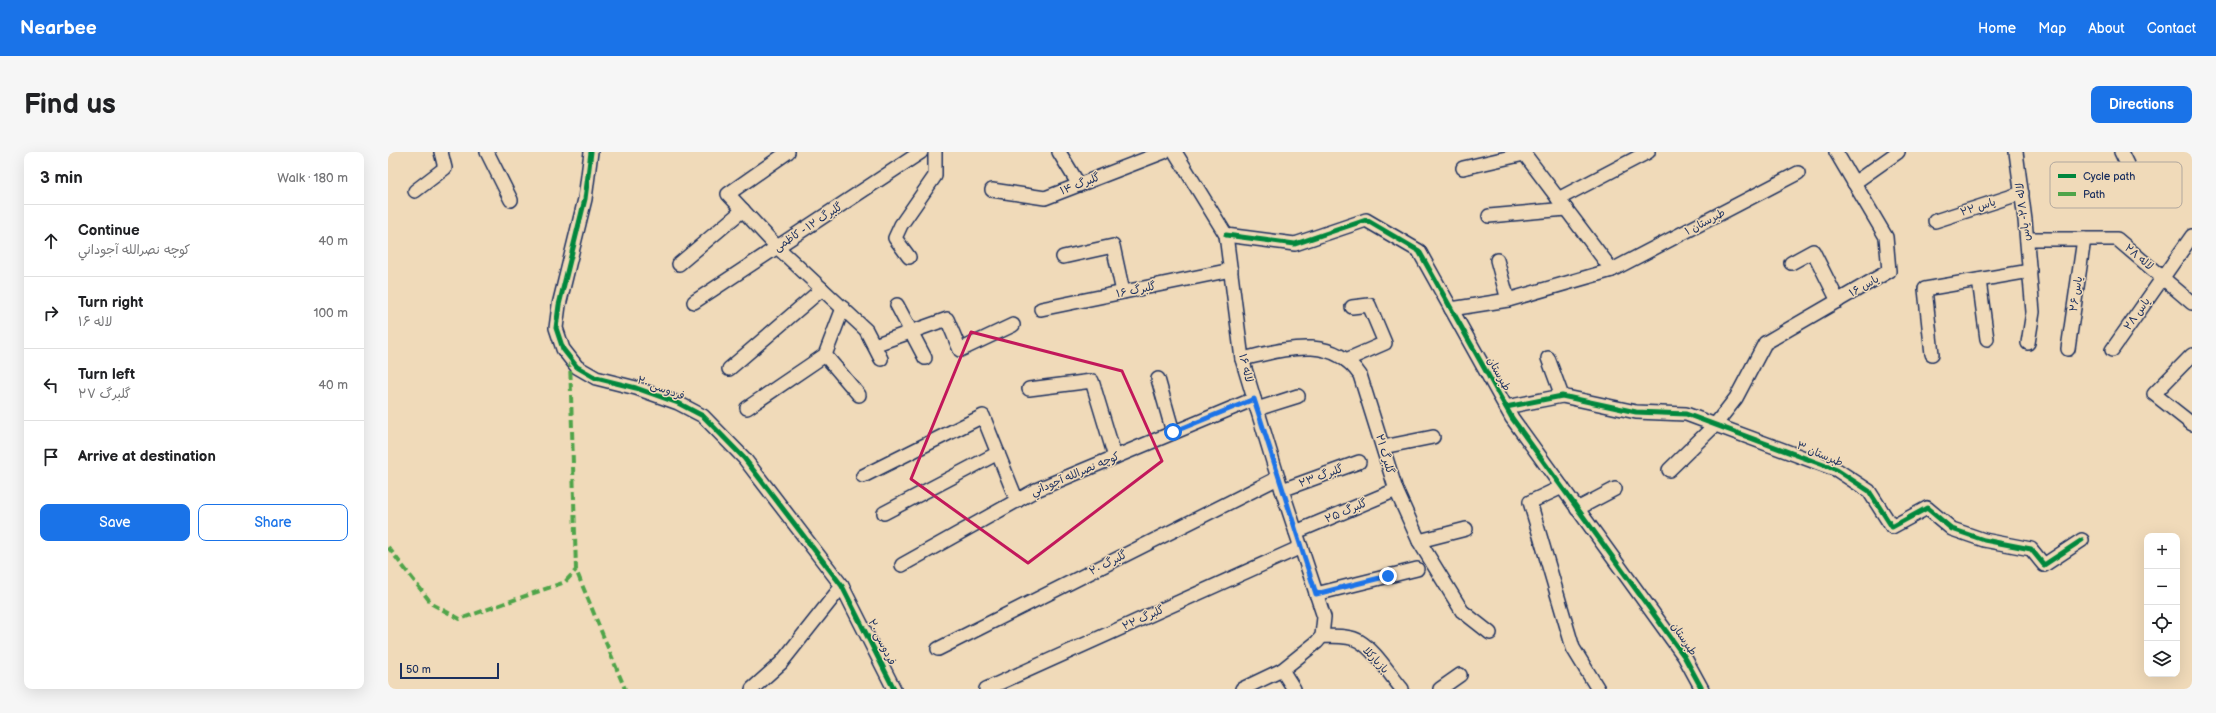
<!DOCTYPE html>
<meta charset="utf-8">
<style>
:root{--surface:#fff;--page:#f6f6f6;--text:#202124;--muted:#757577;--line:#e0e0e0;--accent:#1a73e8}
body{margin:0;font-family:"Balsamiq Sans","Playpen Sans Arabic",sans-serif;background:var(--page);color:var(--text)}
.controls{position:absolute;right:12px;bottom:12px;display:grid;overflow:hidden;border-radius:8px;box-shadow:0 4px 16px #0002}
.controls button{width:36px;height:36px;display:grid;place-items:center;padding:0;border:0;border-bottom:1px solid var(--line);background:var(--surface);color:var(--text);font:20px sans-serif}
.scale{position:absolute;left:12px;bottom:10px;width:99px;box-sizing:border-box;padding-left:4px;border:2px solid #1b2f5e;border-top:0;font-size:11px;line-height:14px;white-space:nowrap;color:#1b2f5e;-webkit-text-stroke:3px #f0dab9;paint-order:stroke}
.stop{position:absolute;width:12px;height:12px;margin:-9px;border:3px solid #1a73e8;border-radius:50%;background:#fff}
.stop.end{background:#1a73e8;border-color:#fff;box-shadow:0 1px 4px #0008}
.list{margin:0;padding:0;list-style:none}
h2{display:flex;justify-content:space-between;align-items:center;height:52px;margin:0;padding:0 16px;font-size:17px}
h2 small{font-size:13px;font-weight:400;color:var(--muted)}
.list li{display:grid;grid-template-columns:26px 1fr auto;gap:12px;align-items:center;box-sizing:border-box;height:72px;padding:0 16px;border-top:1px solid var(--line)}
.list b{display:block;font-size:15px;white-space:nowrap}
.list p{margin:0;font-size:13px;white-space:nowrap;color:var(--muted)}
.list em{font-size:13px;font-style:normal;color:var(--muted)}
.actions{display:flex;gap:8px;padding:12px 16px}
.actions a{flex:1;padding:9px 0;border:1px solid var(--accent);border-radius:8px;text-align:center;font-size:14px;color:var(--accent)}
.actions .main{background:var(--accent);color:#fff}
.icon{flex:none;width:22px;height:22px;fill:none;stroke:currentColor;stroke-width:2;stroke-linecap:round;stroke-linejoin:round}
.map{position:relative;flex:none;width:1804px;height:537px;overflow:hidden;border-radius:8px}
header{display:flex;align-items:center;gap:24px;box-sizing:border-box;height:56px;padding:0 20px;background:var(--accent);color:#fff}
header strong{font-size:19px}
nav{display:flex;gap:22px;margin-inline-start:auto;font-size:14px}
.intro{display:flex;align-items:center;justify-content:space-between;box-sizing:border-box;height:96px;padding:0 24px}
h1{margin:0;font-size:28px}
.button{padding:10px 18px;border-radius:8px;background:var(--accent);color:#fff;font-size:14px;font-weight:700}
main{display:flex;gap:24px;padding:0 24px}
aside{flex:1;background:var(--surface);border-radius:8px;box-shadow:0 4px 16px #0002}
.map>svg:first-child{display:block}
</style>
<header>
<strong>Nearbee</strong>
<nav><a>Home</a><a>Map</a><a>About</a><a>Contact</a></nav>
</header>
<div class="intro"><h1>Find us</h1><a class="button">Directions</a></div>
<main>
<aside>
<h2>3 min<small>Walk · 180 m</small></h2>
<ul class="list">
<li><svg class="icon" aria-label="ahead" viewBox="0 0 24 24"><path d="M12 20V5M6 11l6-6 6 6"/></svg><div><b>Continue</b><p>كوچه نصرالله آجوداني</p></div><em>40 m</em></li>
<li><svg class="icon" aria-label="right" viewBox="0 0 24 24"><path d="M7 20v-9h11M14 6l5 5-5 5"/></svg><div><b>Turn right</b><p>لاله ۱۶</p></div><em>100 m</em></li>
<li><svg class="icon" aria-label="left" viewBox="0 0 24 24"><path d="M17 20v-9H6M10 6l-5 5 5 5"/></svg><div><b>Turn left</b><p>گلبرگ ۲۷</p></div><em>40 m</em></li>
<li><svg class="icon" aria-label="arrive" viewBox="0 0 24 24"><path d="M6 21V4h12l-3 4 3 4H6"/></svg><div><b>Arrive at destination</b></div></li>
</ul>
<div class="actions"><a class="main">Save</a><a>Share</a></div>
</aside>
<div class="map">
<svg width="1804" height="537" viewBox="0 0 1804 537">
<rect width="100%" height="100%" fill="#f0dab9"/>
<filter id="ink" filterUnits="userSpaceOnUse"><feTurbulence type="fractalNoise" baseFrequency=".025" numOctaves="2"/><feDisplacementMap in="SourceGraphic" scale="8" xChannelSelector="R" yChannelSelector="G"/><feConvolveMatrix kernelMatrix="1 2 1 2 8 2 1 2 1" color-interpolation-filters="sRGB"/></filter>
<g filter="url(#ink)">
<g fill="none" stroke-linecap="round" stroke-linejoin="round">
<defs>
<g id="street">
<polyline points="99,0 123,48"/>
<polyline points="203,0 197,47 171,153 168,176 175,197 189,215 208,226 248,236 290,251 315,264 356,306 454,434 506,537"/>
<polyline points="400,0 340,42 389,95 478,178 493,207"/>
<polyline points="671,0 691,33"/>
<polyline points="787,0 838,83 854,207 890,326 936,465 934,484 929,490 894,518 906,537"/>
<polyline points="1135,0 1224,118 1410,21"/>
<polyline points="1628,0 1637,68 1645,160 1640,191"/>
<polyline points="1733,0 1754,43"/>
<polyline points="1075,16 1136,2"/>
<polyline points="1466,31 1510,0"/>
<polyline points="604,38 657,46 776,0"/>
<polyline points="27,39 57,16 53,0"/>
<polyline points="1170,47 1260,0"/>
<polyline points="1101,64 1178,57"/>
<polyline points="1547,69 1634,41"/>
<polyline points="838,83 907,92 978,68 1031,99 1124,266 1296,504 1314,537"/>
<polyline points="1639,87 1729,87 1804,151"/>
<polyline points="521,105 507,86 513,73 547,24 547,0"/>
<polyline points="675,105 725,94 735,140"/>
<polyline points="1109,108 1120,148"/>
<polyline points="1403,111 1425,99 1450,149"/>
<polyline points="291,112 355,58"/>
<polyline points="1591,128 1599,187"/>
<polyline points="306,150 533,0"/>
<polyline points="509,153 537,206"/>
<polyline points="653,157 843,118"/>
<polyline points="1063,157 1120,148 1224,118"/>
<polyline points="486,193 559,167 572,198 625,173"/>
<polyline points="1680,197 1696,87"/>
<polyline points="1724,198 1804,84"/>
<polyline points="1544,202 1537,137 1642,119"/>
<polyline points="437,203 471,243"/>
<polyline points="1804,203 1766,242 1804,272"/>
<polyline points="1160,206 1174,244"/>
<path d="M854 207C895 198 943 181 972 223L1008 338 1031 389 1074 459 1102 481"/>
<polyline points="958,208 997,191 981,153 964,155"/>
<polyline points="341,217 434,137"/>
<polyline points="770,227 785,280"/>
<polyline points="641,237 704,229 727,305"/>
<polyline points="1118,255 1174,244 1248,260 1298,262 1449,318 1481,339 1504,375 1539,356 1564,377 1596,388 1643,397 1656,413 1694,388"/>
<polyline points="359,256 437,203 455,156"/>
<polyline points="869,257 910,244"/>
<polyline points="995,295 1045,285"/>
<polyline points="1281,318 1327,273 1348,246 1377,191 1501,119 1498,85 1448,0"/>
<polyline points="475,324 595,264 629,349"/>
<polyline points="1174,335 1142,350 1185,496 1210,537"/>
<polyline points="894,338 971,310"/>
<polyline points="1189,357 1227,337"/>
<polyline points="496,361 610,301"/>
<polyline points="908,380 1008,338"/>
<polyline points="1031,389 1078,377"/>
<polyline points="514,413 648,338 866,247"/>
<polyline points="928,442 1029,417"/>
<path d="M934 484C945 485 961 483 971 489 988 499 1001 522 1014 537"/>
<polyline points="550,497 890,326"/>
<polyline points="364,537 393,511 454,434"/>
<polyline points="598,537 913,395"/>
<polyline points="854,537 894,518"/>
<polyline points="1052,537 1072,523"/>
</g>
</defs>
<use href="#street" stroke="#1b2f5e" stroke-width="16"/>
<use href="#street" stroke="#f0dab9" stroke-width="13"/>
<g stroke="#4fa44a" stroke-width="4" stroke-dasharray="8 4" stroke-linecap="butt">
<polyline points="182,207 188,418 237,537"/>
<polyline points="0,395 44,452 72,467 177,430 188,418"/>
</g>
<defs>
<g id="cycleway">
<polyline points="203,0 197,47 171,153 168,176 175,197 189,215 208,226 248,236 290,251 315,264 356,306 454,434 506,537"/>
<polyline points="838,83 907,92 978,68 1031,99 1124,266 1296,504 1314,537"/>
<polyline points="1118,255 1174,244 1248,260 1298,262 1449,318 1481,339 1504,375 1539,356 1564,377 1596,388 1643,397 1656,413 1694,388"/>
</g>
</defs>
<use href="#cycleway" stroke="#f0dab9" stroke-width="8"/>
<use href="#cycleway" stroke="#00873e" stroke-width="5"/>
</g>
</g>
<g fill="none" stroke-linecap="round" stroke-linejoin="round" filter="url(#ink)">
<polyline stroke="#1a73e8" stroke-width="5" points="785,280 866,247 928,442 1000,424"/>
</g>
<path fill="none" stroke="#c2185b" stroke-width="3" stroke-linejoin="round" d="M583 180 734 219 774 309 640 411 523 327Z"/>
<g text-anchor="middle" dominant-baseline="central" stroke-width="3" stroke-linejoin="round" paint-order="stroke">
<g font-size="11" fill="#1b2f5e" stroke="#f0dab9">
<text transform="translate(692 32) rotate(-21)">گلبرگ ۱۴</text>
<text transform="translate(1590 55) rotate(-18)">یاس ۲۲</text>
<text transform="translate(1635 60) rotate(-97)">لاله ۲۸- یاس</text>
<text transform="translate(1317 70) rotate(-28)">طبرستان ۱</text>
<text transform="translate(420 75) rotate(-33)">گلبرگ ۱۲ - کاظمی</text>
<text transform="translate(1751 105) rotate(40)">لاله ۲۸</text>
<text transform="translate(1476 134) rotate(-30)">یاس ۱۶</text>
<text transform="translate(748 138) rotate(-12)">گلبرگ ۱۶</text>
<text transform="translate(1688 142) rotate(-81)">یاس ۲۶</text>
<text transform="translate(1749 162) rotate(-55)">یاس ۲۸</text>
<text transform="translate(858 216) rotate(76)">لاله ۱۶</text>
<text transform="translate(1111 222) rotate(61)">طبرستان</text>
<text transform="translate(273 236) rotate(20)">فردوسی ۲۰</text>
<text transform="translate(997 302) rotate(74)">گلبرگ ۲۱</text>
<text transform="translate(1432 302) rotate(22)">طبرستان ۳</text>
<text transform="translate(687 322) rotate(-23)">كوچه نصرالله آجوداني</text>
<text transform="translate(933 324) rotate(-20)">گلبرگ ۲۳</text>
<text transform="translate(958 359) rotate(-23)">گلبرگ ۲۵</text>
<text transform="translate(720 411) rotate(-27)">گلبرگ ۲۰</text>
<text transform="translate(755 466) rotate(-24)">گلبرگ ۲۲</text>
<text transform="translate(1296 487) rotate(56)">طبرستان</text>
<text transform="translate(494 490) rotate(64)">فردوسی ۲۰</text>
<text transform="translate(988 508) rotate(47)">بازیارکلا</text>
</g>
</g>
<rect x="1662" y="10" width="132" height="46" rx="6" fill="#f0dab9" stroke="#b0a79e" stroke-width="1"/>
<rect x="1670" y="22" width="18" height="4" fill="#00873e"/>
<rect x="1670" y="40" width="18" height="4" fill="#4fa44a"/>
<g font-size="11" fill="#1b2f5e">
<text x="1695" y="28">Cycle path</text>
<text x="1695" y="46">Path</text>
</g>
</svg>
<div class="controls">
<button>+</button>
<button>−</button>
<button><svg class="icon" aria-label="locate" viewBox="0 0 24 24"><circle cx="12" cy="12" r="6"/><path d="M12 2v4M12 18v4M2 12h4M18 12h4"/></svg></button>
<button><svg class="icon" aria-label="layers" viewBox="0 0 24 24"><path d="M12 4l9 5-9 5-9-5zM3 14l9 5 9-5"/></svg></button>
</div>
<div class="scale">50 m</div>
<div class="stop" style="left:785px;top:280px"></div>
<div class="stop end" style="left:1000px;top:424px"></div>
</div>
</main>
